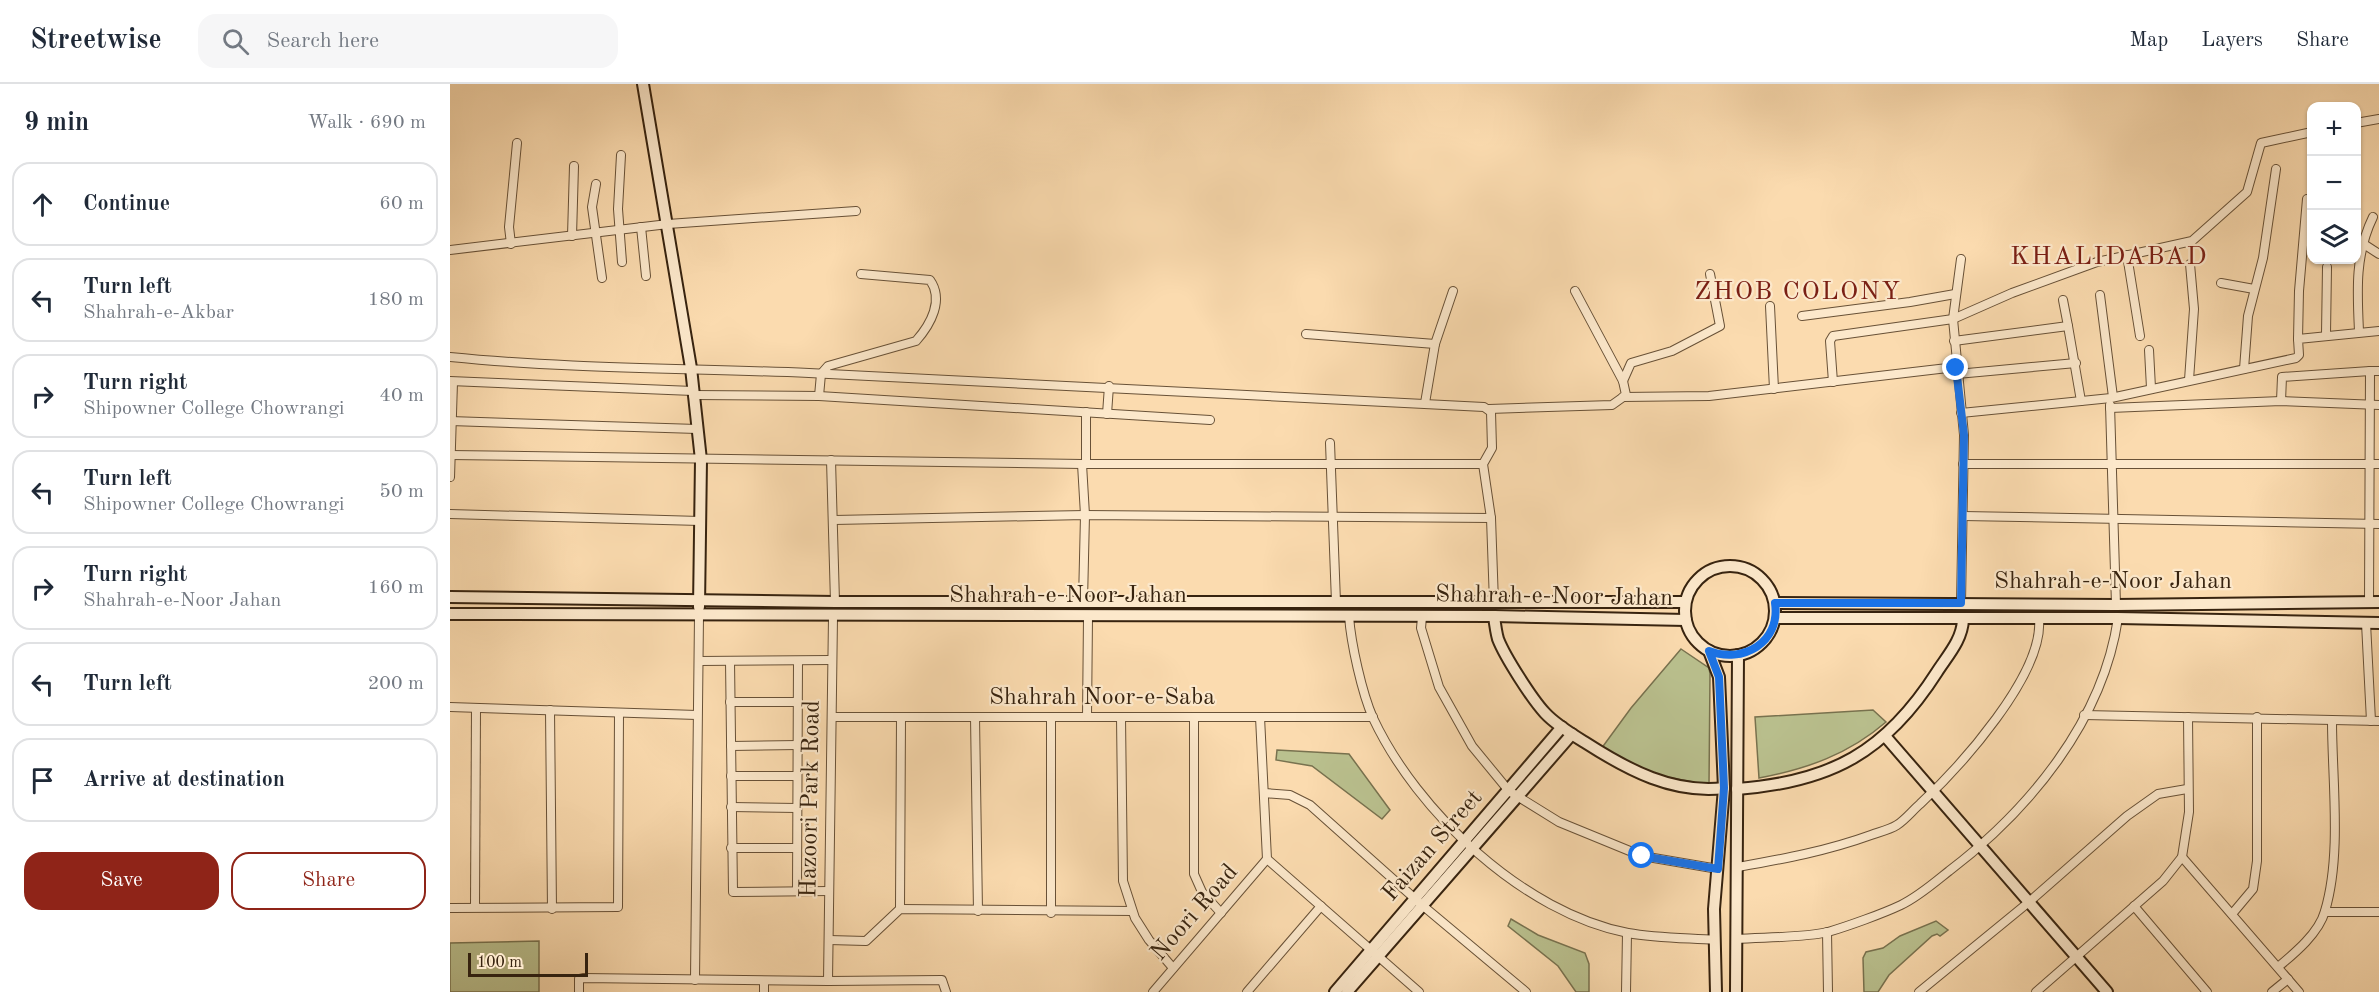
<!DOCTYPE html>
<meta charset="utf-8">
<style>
:root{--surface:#fff;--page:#f6f6f7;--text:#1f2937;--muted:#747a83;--line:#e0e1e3;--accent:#8f2418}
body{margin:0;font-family:"Old Standard TT",serif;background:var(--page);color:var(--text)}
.controls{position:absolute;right:18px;top:18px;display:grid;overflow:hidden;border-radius:12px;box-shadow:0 2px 4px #0004}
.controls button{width:54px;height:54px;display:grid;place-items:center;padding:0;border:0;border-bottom:2px solid var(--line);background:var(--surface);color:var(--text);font:30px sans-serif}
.scale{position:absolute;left:18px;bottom:15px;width:120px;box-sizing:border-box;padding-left:6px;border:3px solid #37230f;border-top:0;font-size:16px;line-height:21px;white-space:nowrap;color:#37230f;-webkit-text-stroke:4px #fce8cb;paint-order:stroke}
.stop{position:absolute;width:18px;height:18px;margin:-14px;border:4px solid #1a73e8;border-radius:50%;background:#fff}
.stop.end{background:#1a73e8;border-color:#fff;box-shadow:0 2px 6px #0008}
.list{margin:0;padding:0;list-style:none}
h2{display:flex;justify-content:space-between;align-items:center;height:78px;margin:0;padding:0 24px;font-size:26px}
h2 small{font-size:20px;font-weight:400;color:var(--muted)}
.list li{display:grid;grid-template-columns:39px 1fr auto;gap:18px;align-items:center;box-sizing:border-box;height:84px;margin:0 12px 12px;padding:0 12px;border:2px solid var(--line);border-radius:18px}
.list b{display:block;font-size:22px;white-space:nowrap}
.list p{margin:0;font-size:20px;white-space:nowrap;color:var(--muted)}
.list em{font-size:20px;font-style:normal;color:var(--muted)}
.actions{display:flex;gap:12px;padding:18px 24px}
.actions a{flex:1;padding:14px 0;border:2px solid var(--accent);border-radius:18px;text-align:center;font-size:21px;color:var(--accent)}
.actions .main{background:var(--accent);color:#fff}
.icon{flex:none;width:33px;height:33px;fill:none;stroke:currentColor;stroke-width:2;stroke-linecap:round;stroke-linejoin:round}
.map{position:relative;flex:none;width:1929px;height:908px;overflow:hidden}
header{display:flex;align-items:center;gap:36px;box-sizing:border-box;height:84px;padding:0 30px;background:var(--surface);border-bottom:2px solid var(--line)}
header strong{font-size:28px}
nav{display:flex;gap:33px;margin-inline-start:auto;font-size:21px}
.search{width:420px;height:54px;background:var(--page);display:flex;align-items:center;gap:15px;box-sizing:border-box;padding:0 21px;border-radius:18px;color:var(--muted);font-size:22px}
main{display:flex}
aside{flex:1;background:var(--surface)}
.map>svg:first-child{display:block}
</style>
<header>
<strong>Streetwise</strong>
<div class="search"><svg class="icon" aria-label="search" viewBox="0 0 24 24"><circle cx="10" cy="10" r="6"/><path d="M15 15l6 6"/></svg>Search here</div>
<nav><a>Map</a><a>Layers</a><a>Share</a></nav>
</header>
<main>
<aside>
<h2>9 min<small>Walk · 690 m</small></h2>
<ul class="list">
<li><svg class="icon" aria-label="ahead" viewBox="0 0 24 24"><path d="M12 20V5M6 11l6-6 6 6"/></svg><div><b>Continue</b></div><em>60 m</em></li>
<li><svg class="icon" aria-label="left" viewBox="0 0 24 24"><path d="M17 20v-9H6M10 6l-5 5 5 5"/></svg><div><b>Turn left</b><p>Shahrah-e-Akbar</p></div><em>180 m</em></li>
<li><svg class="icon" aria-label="right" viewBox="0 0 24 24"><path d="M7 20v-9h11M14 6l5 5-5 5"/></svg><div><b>Turn right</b><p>Shipowner College Chowrangi</p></div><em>40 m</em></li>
<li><svg class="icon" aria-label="left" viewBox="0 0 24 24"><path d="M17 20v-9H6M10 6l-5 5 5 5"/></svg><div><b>Turn left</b><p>Shipowner College Chowrangi</p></div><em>50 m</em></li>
<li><svg class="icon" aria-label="right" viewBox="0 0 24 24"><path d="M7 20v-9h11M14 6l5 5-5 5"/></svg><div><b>Turn right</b><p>Shahrah-e-Noor Jahan</p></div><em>160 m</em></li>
<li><svg class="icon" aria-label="left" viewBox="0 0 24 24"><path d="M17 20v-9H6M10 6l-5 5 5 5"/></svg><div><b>Turn left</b></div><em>200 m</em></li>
<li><svg class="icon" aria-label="arrive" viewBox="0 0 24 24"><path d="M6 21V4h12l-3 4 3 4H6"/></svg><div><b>Arrive at destination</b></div></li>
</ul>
<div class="actions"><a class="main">Save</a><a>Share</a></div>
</aside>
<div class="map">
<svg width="1929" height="908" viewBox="0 0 1929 908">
<rect width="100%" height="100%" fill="#fbdbaf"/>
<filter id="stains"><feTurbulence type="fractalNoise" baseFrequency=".00333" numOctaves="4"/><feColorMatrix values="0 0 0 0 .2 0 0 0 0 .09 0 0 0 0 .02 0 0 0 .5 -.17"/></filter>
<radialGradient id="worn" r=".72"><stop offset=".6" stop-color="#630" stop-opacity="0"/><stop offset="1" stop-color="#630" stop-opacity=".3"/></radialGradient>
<g fill="#bac18f" stroke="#78724f" stroke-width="1.5">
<polygon points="1231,565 1259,584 1260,590 1259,701 1206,691 1151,665 1181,624"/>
<path d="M1423 626 1436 638C1399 670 1357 685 1309 694L1305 633Z"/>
<polygon points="827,666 899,670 940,726 932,735 862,682 826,676"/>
<polygon points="1061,835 1088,851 1135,869 1139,880 1139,908 1126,908 1108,882 1058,842"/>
<polygon points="1486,837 1498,846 1490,852 1487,850 1482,852 1439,891 1428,908 1414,908 1413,874 1416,868 1433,864 1450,852"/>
<polygon points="89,857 89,908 0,908 0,859"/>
</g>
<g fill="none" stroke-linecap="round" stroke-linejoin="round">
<defs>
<g id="street">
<polyline points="1906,39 1929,35"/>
<polyline points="171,71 168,125 172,178"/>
<polyline points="146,100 142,123 152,194"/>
<polyline points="191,143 196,192"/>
<polyline points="122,152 124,82"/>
<polyline points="1906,155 1929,170"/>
<polyline points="61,160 59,143 67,59"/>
<polyline points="0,166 218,140 406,127"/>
<polyline points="1677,171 1690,252"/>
<polyline points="1511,175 1503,235 1514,351 1511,519"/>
<polyline points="1771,199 1804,205"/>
<polyline points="1650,211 1663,313"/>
<polyline points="1613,216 1618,242"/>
<polyline points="1320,222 1324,305"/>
<polyline points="1352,232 1460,218 1505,210"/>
<path d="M1909 247C1907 206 1905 170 1923 133"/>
<polyline points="856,250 985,260"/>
<polyline points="1876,250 1877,183"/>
<polyline points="1848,255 1849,207 1857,115"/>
<polyline points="1504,257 1618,242 1631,317"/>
<polyline points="1699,266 1701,304"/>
<path d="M0 273C119 285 239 284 359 289 584 299 809 310 1034 323L1041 328 1042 364 1033 380 1041 434 1044 519"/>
<polyline points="1794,285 1798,232 1813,174 1826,85"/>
<polyline points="1507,290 1626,279"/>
<polyline points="1739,296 1744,225 1740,180"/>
<polyline points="0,297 243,307"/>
<polyline points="1173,297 1181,279 1222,267 1270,242 1260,190"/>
<polyline points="1383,298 1380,257 1383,252 1503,235 1562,209 1647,178 1742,157 1797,108 1811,59 1862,48"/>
<polyline points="243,311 369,312 760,336"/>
<path d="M369 312 371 290 378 282 466 257C481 240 494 216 480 196L411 190"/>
<polyline points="1173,313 1259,312 1506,283"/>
<polyline points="1831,317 1832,293 1920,287"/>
<polyline points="975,319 985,260 1003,207"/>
<polyline points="1660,321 1666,521"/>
<polyline points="1660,324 1831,317 1929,321"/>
<polyline points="1039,325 1162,321 1176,311 1173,297 1125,207"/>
<polyline points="636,328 636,380"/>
<polyline points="1511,329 1661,314 1846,274 1849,271 1848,255 1929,247"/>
<polyline points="657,330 659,302"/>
<polyline points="0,337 247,345"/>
<polyline points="880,359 886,518"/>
<polyline points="0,371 632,380 1033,380"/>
<polyline points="381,376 385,518"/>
<polyline points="632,380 635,431 633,517"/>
<polyline points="1513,380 1929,380"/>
<polyline points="0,393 3,298"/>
<polyline points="0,430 250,437"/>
<polyline points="1513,432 1929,440"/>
<polyline points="384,436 635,431 1041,434"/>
<polyline points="1919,518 1920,287 1929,287"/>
<path d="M899 532C901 560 912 609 923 634 967 728 1074 829 1178 849 1206 854 1236 854 1265 856"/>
<polyline points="972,533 971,544 989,603 1022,662 1059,707 1109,738 1192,772 1268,785"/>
<polyline points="1916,539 1921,637"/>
<polyline points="249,577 381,576"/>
<polyline points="280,577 283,808 379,807"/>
<polyline points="280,618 348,618"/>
<polyline points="0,623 247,631"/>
<polyline points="100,626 102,825"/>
<polyline points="1634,631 1929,637"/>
<polyline points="382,633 923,633"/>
<polyline points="525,633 528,827"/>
<polyline points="637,633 638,533"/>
<polyline points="671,633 673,797 685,834 699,856 723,884"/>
<polyline points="744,633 744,790 752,808 771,829"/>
<polyline points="810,633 817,775 969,908"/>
<polyline points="281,662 348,661"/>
<polyline points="281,692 347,692"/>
<polyline points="814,709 840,711 860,721 972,821 1076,908"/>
<polyline points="281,723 347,724"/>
<polyline points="281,764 347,764"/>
<polyline points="1732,773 1849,908"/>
<path d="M1288 783C1333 775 1377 767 1421 751 1429 748 1439 746 1447 741 1455 736 1463 726 1470 720 1510 683 1594 590 1589 535"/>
<polyline points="347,806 348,577"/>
<polyline points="1684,822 1757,908"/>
<polyline points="25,823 26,624"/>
<polyline points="0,824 168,823 169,629"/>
<polyline points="450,825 451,634"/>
<polyline points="1875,828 1929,828"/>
<polyline points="601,829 601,633"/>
<polyline points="1782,830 1803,805 1807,777 1807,633"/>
<polyline points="1377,848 1378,908"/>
<path d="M1286 855C1313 853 1353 854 1378 848 1398 842 1432 830 1451 821 1468 813 1484 799 1499 787 1579 726 1653 637 1668 534"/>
<polyline points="379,856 416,857 450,825 682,827"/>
<path d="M1828 883C1845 869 1869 849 1875 827 1892 770 1882 696 1882 637"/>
<polyline points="245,896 249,532"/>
<polyline points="314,897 314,908"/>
<polyline points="378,897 383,533"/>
<polyline points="129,908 129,895 133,894 378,897 492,896 496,908"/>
<polyline points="703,908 817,775"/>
<polyline points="797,908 871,822"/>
<polyline points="1176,908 1177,849"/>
<polyline points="1469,908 1579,818 1677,732 1708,710 1737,705"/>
<polyline points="1586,908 1713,797 1732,773 1739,728 1738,633"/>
<polyline points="1822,908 1838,895"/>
</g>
<g id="secondary">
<polyline points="193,0 241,284 251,376 249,523"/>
<circle cx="1280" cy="527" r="45"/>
<polyline points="0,513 385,518 1235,518"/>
<polyline points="1325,519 1666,521 1929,518"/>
<polyline points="0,530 1044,532 1236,536"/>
<path d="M1044 532C1045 540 1046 548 1048 555 1055 573 1082 615 1095 629 1106 641 1123 651 1136 659 1178 686 1223 710 1274 704"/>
<polyline points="1326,534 1668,534 1929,539"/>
<polyline points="1259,567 1269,593 1274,704 1264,825 1266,908"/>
<polyline points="1435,652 1657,908"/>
<path d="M1287 705C1381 698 1436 668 1487 588 1498 571 1512 556 1513 536"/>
<polyline points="885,908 1112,643"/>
<polyline points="897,908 1122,650"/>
<polyline points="1286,908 1288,571"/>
</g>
</defs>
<use href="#street" stroke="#685137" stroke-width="10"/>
<use href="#secondary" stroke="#37230f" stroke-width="14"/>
<use href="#street" stroke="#fce8cb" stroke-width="8"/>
<use href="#secondary" stroke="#fce8cb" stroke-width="10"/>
</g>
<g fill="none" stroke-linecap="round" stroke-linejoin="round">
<path stroke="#1a73e8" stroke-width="8" d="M1192 772 1268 785 1274 704 1269 593 1259 567C1292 580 1331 559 1325 519H1511L1514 351 1506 284"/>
</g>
<g text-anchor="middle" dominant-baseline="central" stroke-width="4.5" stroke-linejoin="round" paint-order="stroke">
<g font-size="24" fill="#37230f" stroke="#fce8cb">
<text x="1663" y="498">Shahrah-e-Noor Jahan</text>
<text x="618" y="512">Shahrah-e-Noor Jahan</text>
<text transform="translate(1104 513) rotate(1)">Shahrah-e-Noor Jahan</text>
<text x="652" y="614">Shahrah Noor-e-Saba</text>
<text transform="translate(361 715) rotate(-89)">Hazoori Park Road</text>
<text transform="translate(983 762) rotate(-49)">Faizan Street</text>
<text transform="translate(745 829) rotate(-49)">Noori Road</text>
</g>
<g font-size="26" letter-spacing="1.5" fill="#7a1f14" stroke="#fce8cb">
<text x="1659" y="173">KHALIDABAD</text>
<text x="1348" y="208">ZHOB COLONY</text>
</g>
</g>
<rect width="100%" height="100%" filter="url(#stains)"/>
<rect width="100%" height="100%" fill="url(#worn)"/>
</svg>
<div class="controls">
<button>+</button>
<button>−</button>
<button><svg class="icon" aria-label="layers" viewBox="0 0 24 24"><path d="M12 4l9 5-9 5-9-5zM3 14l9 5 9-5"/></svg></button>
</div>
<div class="scale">100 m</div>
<div class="stop" style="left:1192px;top:772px"></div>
<div class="stop end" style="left:1506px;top:284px"></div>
</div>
</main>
